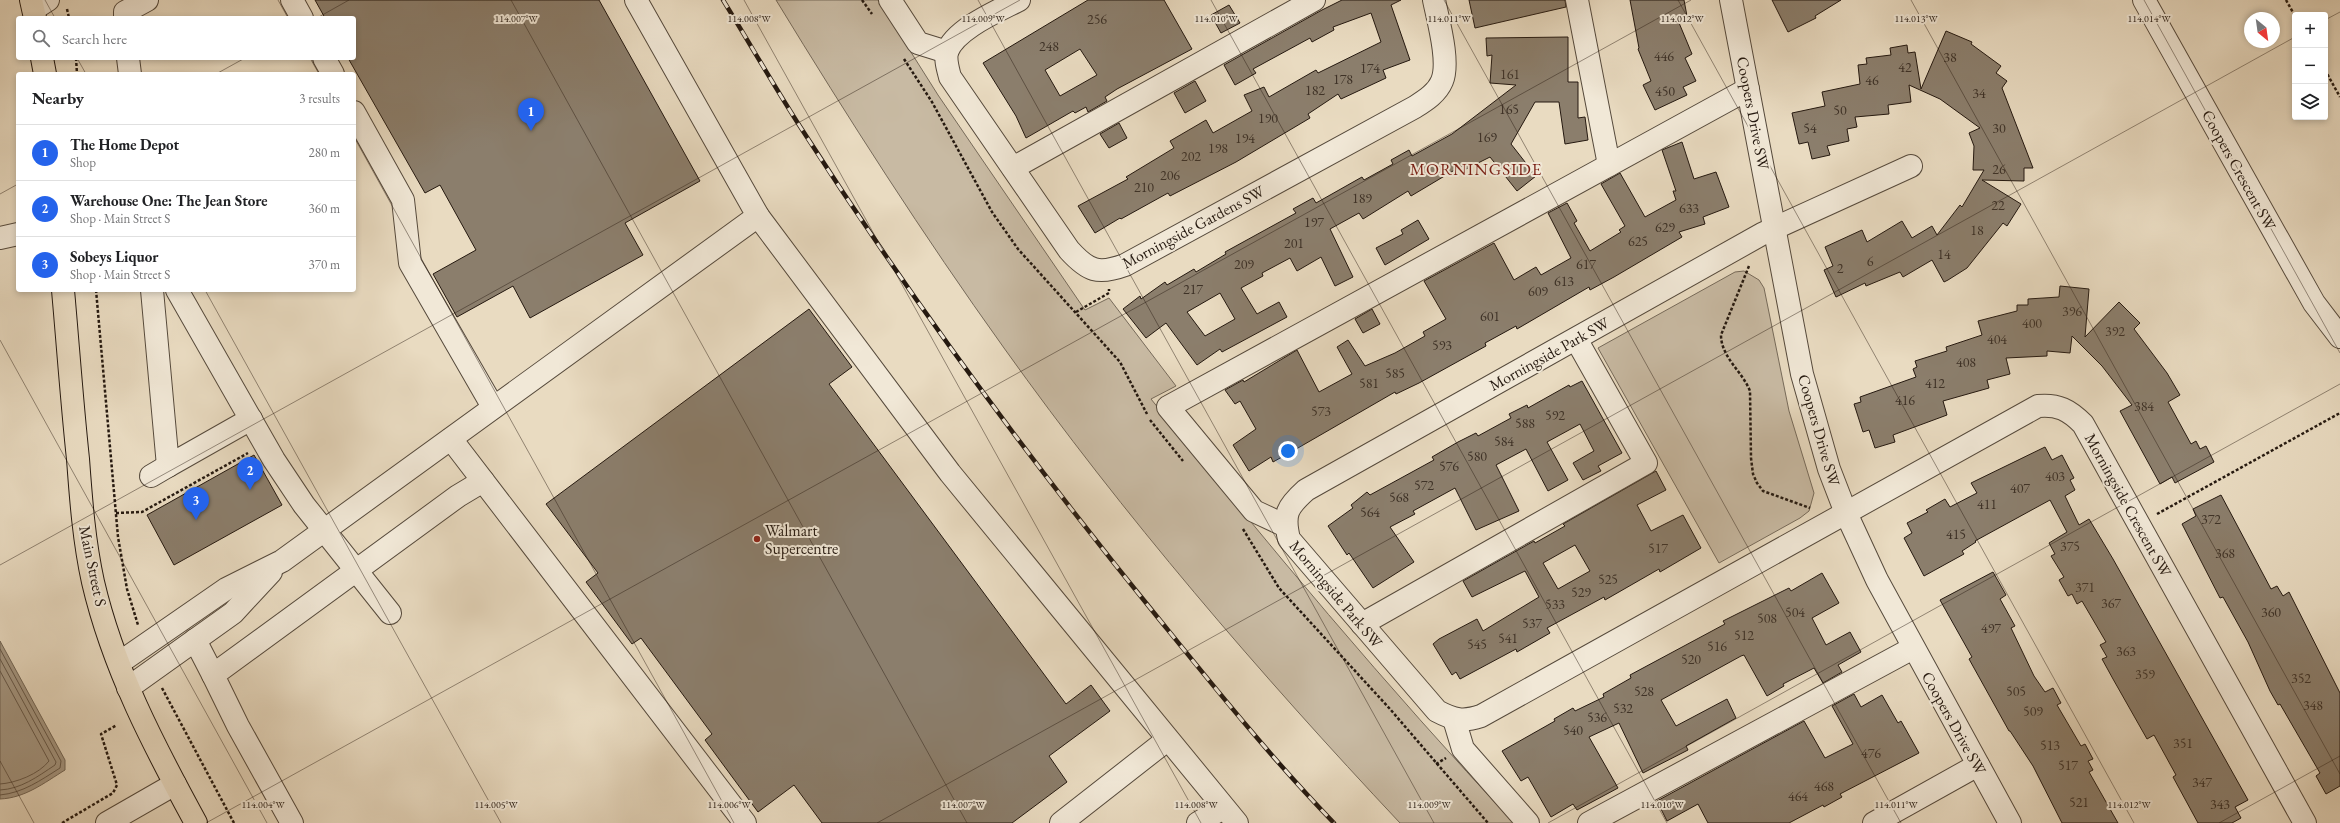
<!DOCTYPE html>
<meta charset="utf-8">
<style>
:root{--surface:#fff;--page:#f2f2f2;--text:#202124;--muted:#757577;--line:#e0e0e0;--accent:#2563eb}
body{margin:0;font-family:"EB Garamond",serif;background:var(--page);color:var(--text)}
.controls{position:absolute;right:12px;top:12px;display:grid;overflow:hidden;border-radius:4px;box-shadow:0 2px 6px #0003}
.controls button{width:36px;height:36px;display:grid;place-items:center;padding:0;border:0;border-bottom:1px solid var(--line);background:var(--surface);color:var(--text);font:20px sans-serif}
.compass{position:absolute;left:2244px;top:12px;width:36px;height:36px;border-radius:50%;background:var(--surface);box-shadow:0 2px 6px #0003;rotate:151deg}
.you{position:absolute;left:1288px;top:451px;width:14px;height:14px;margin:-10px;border:3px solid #fff;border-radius:50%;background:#1a73e8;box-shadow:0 0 0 6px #1a73e833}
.badge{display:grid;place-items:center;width:26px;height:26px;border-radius:50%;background:var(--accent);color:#fff;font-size:13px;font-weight:700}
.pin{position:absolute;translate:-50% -33px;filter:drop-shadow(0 1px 2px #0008)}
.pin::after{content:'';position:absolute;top:21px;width:14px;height:12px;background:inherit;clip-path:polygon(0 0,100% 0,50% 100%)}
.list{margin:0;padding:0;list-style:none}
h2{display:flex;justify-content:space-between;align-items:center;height:52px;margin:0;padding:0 16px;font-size:17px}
h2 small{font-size:13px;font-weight:400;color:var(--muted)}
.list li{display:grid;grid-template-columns:26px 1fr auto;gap:12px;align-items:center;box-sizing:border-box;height:56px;padding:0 16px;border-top:1px solid var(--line)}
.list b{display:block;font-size:15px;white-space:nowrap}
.list p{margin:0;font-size:13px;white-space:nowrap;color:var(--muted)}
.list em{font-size:13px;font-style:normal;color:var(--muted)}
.icon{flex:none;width:22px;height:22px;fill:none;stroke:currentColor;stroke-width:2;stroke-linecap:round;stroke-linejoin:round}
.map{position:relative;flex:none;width:2340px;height:823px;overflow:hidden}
.search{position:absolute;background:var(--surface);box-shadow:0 2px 6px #0003;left:16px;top:16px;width:340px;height:44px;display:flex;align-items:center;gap:10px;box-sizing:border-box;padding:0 14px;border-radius:4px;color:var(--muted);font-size:15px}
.panel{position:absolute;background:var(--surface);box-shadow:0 2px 6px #0003;left:16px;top:72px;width:340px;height:220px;border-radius:4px}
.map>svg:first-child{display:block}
</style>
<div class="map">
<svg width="2340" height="823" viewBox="0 0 2340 823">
<rect width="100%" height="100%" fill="#e9dbc1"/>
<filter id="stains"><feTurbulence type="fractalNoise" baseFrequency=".005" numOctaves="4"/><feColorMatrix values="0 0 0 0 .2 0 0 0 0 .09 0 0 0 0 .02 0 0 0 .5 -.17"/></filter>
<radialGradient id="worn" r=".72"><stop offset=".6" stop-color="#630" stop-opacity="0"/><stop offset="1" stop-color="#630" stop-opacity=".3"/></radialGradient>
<g fill="#c8baa3" stroke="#766a5a">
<path d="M776 0H878L938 95 1085 310 1109 298 1176 386 1151 399C1267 544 1387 687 1514 823H1400C1259 673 1124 516 1004 348 923 235 848 118 776 0Z"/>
<polygon points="1744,271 1759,280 1764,288 1789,411 1814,493 1809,511 1800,518 1719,563 1598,348 1735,272"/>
</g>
<path fill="#a69985" stroke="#726656" d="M0 641 65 760V770C44 783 25 798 0 799Z"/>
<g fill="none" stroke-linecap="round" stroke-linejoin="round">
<g stroke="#66594a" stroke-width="1">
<path d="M0 649 61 761 60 768C41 780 23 793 0 795"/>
<path d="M0 659 56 762 55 765C37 777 21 789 0 790"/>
<path d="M0 671 49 761C39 774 16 783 0 784"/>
</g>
</g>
<g fill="#8b7e6c" stroke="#251910" fill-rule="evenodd">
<polygon points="315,0 599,0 700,181 625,223 643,255 530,318 513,286 457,317 433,274 476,250 440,185 425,193 348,58 354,58 354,18 325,18"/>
<path d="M1088 0H1164L1192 49 1117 89 1105 97 1107 101 1088 112 1086 107 1075 113 1073 111 1026 138 1016 116 983 63ZM1080 49 1097 75 1060 96 1045 70Z"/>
<polygon points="1342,0 1401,0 1391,5 1410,60 1383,70 1386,78 1341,99 1338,94 1308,114 1310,118 1236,162 1170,196 1168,193 1121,219 1120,218 1095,233 1078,206 1128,179 1126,177 1174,148 1170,141 1206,120 1213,133 1252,111 1244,95 1264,87 1269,97 1316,70 1318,73 1381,42 1371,13 1333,27 1334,30 1312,42 1310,38 1253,69 1256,73 1235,85 1224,65 1322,10"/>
<polygon points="1469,0 1565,0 1566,7 1475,28"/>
<polygon points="1630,0 1684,0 1687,16 1677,18 1692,54 1685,58 1696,81 1683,87 1687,95 1655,110 1643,85 1651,81 1638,49 1639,48"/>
<polygon points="1772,0 1841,0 1815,16 1816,18 1788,32"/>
<polygon points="1229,5 1240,23 1221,33 1211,15"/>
<polygon points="1946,31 1972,42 1971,44 2001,66 1996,73 2007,81 2002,88 2033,168 2024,168 2024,181 1982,180 2021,204 2007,226 2003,223 1967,268 1948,280 1944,282 1932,260 1903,277 1900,272 1866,286 1865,283 1836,297 1824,270 1833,266 1825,247 1862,230 1867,242 1902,221 1912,238 1932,226 1937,235 1960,205 1962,207 1984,170 1973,170 1974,146 1969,133 1980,128 1940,99 1909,85 1911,102 1888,105 1889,114 1855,117 1857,127 1847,129 1849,141 1827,146 1830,155 1812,159 1808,142 1799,144 1792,113 1825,106 1822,92 1860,84 1858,65 1867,64 1866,58 1891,55 1890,48 1907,45 1908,53 1915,52 1921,89"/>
<path d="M1568 37V82H1578V118L1585 117 1588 140 1565 144 1559 102H1535L1511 144 1536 176 1517 191 1490 157 1460 172 1458 168 1411 196 1408 191 1363 219 1359 213 1330 229 1353 277 1335 286 1321 257 1297 271 1290 258 1262 273 1263 276 1241 288 1257 314 1279 302 1287 317 1222 352 1220 349 1197 365 1166 323 1146 338 1123 309 1140 296 1141 299 1165 282 1167 285 1194 269 1196 272 1226 254 1225 252 1296 213 1293 209 1313 198 1316 203 1362 177 1364 180 1393 164 1391 160 1409 150 1412 156 1452 134 1516 85 1490 83 1492 55 1487 56 1486 38ZM1220 293 1235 319 1205 336 1187 312Z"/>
<polygon points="1195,81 1206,101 1185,113 1174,93"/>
<polygon points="1119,123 1127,138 1109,148 1100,134"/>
<polygon points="1682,142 1694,179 1716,172 1729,207 1703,217 1705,224 1679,232 1682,237 1614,277 1590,290 1589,287 1517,329 1516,326 1485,343 1486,346 1419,383 1396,394 1395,392 1291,452 1273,462 1271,457 1249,471 1233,445 1256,429 1240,401 1235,404 1225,390 1243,380 1244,382 1297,350 1319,392 1352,374 1337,347 1348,340 1365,366 1395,353 1425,336 1423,332 1446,319 1424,281 1494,243 1514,280 1536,267 1541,275 1571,258 1548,213 1567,203 1577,221 1574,223 1590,251 1621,232 1619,230 1625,226 1601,184 1620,173 1645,217 1676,200 1673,191 1676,191 1662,150"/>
<polygon points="1418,220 1429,239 1385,265 1376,248 1403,234 1401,230"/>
<polygon points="2060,286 2089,289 2085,337 2119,302 2140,323 2134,329 2167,373 2180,395 2168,402 2191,444 2196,441 2200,449 2206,446 2214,462 2175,483 2172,477 2160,484 2120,411 2132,405 2102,366 2072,336 2070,353 2047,351 2047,356 2006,358 2010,374 1987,380 1989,388 1943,401 1947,415 1893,435 1895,442 1875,448 1869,430 1863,432 1854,404 1861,402 1860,397 1916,377 1913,369 1917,367 1915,361 1947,351 1946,347 1982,335 1978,321 2017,311 2017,305 2028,305 2028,299 2059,297"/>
<polygon points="809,309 852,367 829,384 1066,704 1091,685 1110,711 1049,756 1067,782 1012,823 822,823 794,785 758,812 705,740 712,734 641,638 632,644 586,582 598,573 546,504"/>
<polygon points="1372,309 1380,324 1363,333 1355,319"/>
<polygon points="1582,381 1622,453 1598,466 1601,471 1583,480 1573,463 1594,451 1580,424 1547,442 1568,480 1548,491 1526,449 1496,465 1519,511 1476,530 1455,488 1413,511 1415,514 1390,527 1414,562 1373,588 1349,553 1347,555 1328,526 1353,508 1351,505 1367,492 1370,495 1434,460 1432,457 1458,442 1476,433 1478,436 1511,418 1509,414 1527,405 1528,408 1569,385 1570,387"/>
<polygon points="2045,447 2052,460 2062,455 2074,478 2070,480 2075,490 2065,496 2079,525 2089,519 2113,559 2248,800 2235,807 2241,818 2232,823 2198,823 2173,777 2176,775 2154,735 2147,739 2113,679 2102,659 2107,657 2100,645 2106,642 2082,601 2077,604 2072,594 2068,596 2059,580 2064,577 2051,556 2055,554 2049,543 2067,532 2050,500 1975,541 1976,542 1962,551 1964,554 1924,576 1904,538 1912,533 1907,523 1928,512 1926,510 1945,499 1950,507 1977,493 1971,483"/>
<polygon points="254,455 282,505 174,565 147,515"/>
<path d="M1656 471 1666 490 1637 505 1651 531 1683 515 1701 548 1660 572 1659 569 1605 600 1604 597 1547 628 1550 633 1517 652 1516 649 1460 679 1456 672 1452 675 1433 644 1439 639 1477 619 1483 631 1539 597 1525 571 1472 597 1463 581 1534 541 1535 543 1565 526 1563 524ZM1575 545 1590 571 1558 589 1543 563Z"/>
<polygon points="2221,495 2271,589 2277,586 2283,596 2289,592 2340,693 2340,786 2326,794 2316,776 2320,773 2280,704 2278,705 2270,691 2248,642 2223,597 2220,598 2182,524 2196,516 2193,509"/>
<polygon points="1993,572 2006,595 2000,599 2015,626 2011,628 2034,676 2045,692 2053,688 2061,703 2057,705 2081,746 2085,744 2093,759 2088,761 2093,770 2089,772 2118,823 2062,823 2033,766 2010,731 2009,731 1969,659 1972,657 1940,600"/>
<polygon points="1822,573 1839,603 1812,618 1826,645 1850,632 1861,652 1838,665 1842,672 1823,683 1814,668 1783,684 1784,686 1767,696 1744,655 1741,656 1661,700 1676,726 1727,699 1736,718 1686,746 1688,750 1643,773 1619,723 1589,737 1618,788 1577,810 1573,804 1551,817 1528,777 1521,781 1502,751 1555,721 1554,719 1573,708 1575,711 1604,697 1603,694 1631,678 1630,675 1725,624 1723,621 1789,588 1791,591"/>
<polygon points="1854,694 1861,707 1882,695 1898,723 1901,721 1919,753 1840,794 1842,797 1824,807 1823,805 1789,823 1708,823 1698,804 1667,821 1657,801 1804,721 1825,758 1853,744 1832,706"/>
</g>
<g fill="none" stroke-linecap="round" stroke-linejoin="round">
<defs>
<g id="minor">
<polyline points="292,0 302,18"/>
<polyline points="890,0 918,43 947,52"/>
<path d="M1019 0C998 11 955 29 947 52 945 60 948 69 950 77L1069 250C1088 271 1098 275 1125 265L1415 107C1426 100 1437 93 1442 81 1450 62 1438 20 1434 0"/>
<polyline points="1577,0 1609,165"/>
<polyline points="1731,0 1802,374 1829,469 1846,513 1877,580 2010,823"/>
<polyline points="2144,0 2314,303 2340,337"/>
<polyline points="34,9 48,0"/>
<polyline points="125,18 125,12 147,0"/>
<polyline points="128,58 130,74"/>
<polyline points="324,58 333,74"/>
<polyline points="354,112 403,200 410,263 493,407"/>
<path d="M1911 166 1762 234 1306 490C1287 507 1283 514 1289 539L1437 711C1454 720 1463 722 1481 716L2038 406C2058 404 2069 410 2083 424L2305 823"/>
<polyline points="1013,168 1314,0"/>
<polyline points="758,216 950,473 1237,823"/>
<polyline points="0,238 18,234"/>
<polyline points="152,290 168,466 251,419"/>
<polyline points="177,290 274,460 304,505 390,613"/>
<polyline points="451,439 745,823"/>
<polyline points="151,476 168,466"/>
<polyline points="1286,526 1254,511 1168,407 1748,89"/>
<polyline points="1362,624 1646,463 1576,339"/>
<polyline points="195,640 213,675"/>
<polyline points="119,663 226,589 282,561 758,216 636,0"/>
<polyline points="128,688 233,613 271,572"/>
<polyline points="1454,719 1463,749 1528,823"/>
<polyline points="107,823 175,784"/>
<polyline points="292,823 238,726 213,675 458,496 483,481"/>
<polyline points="1061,823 1167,740"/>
<polyline points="1198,823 1223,808"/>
<polyline points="1589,823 1913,648"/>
<polyline points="1874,823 1978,765"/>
</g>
<g id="major">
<polyline points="31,0 35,18"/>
<polyline points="42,58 45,74"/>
<path d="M63 290C68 346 72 403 78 459 81 500 84 541 93 582 113 668 154 746 196 823"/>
</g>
</defs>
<use href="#minor" stroke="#564a3c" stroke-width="24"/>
<use href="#major" stroke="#251910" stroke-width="24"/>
<g stroke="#251910" stroke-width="2.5" stroke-dasharray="3 2" stroke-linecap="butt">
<polyline points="862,0 872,14"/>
<polyline points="2286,0 2295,16"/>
<polyline points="67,9 69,18"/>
<polyline points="76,58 77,74"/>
<polyline points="904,59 932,102 992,212 1018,249 1120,362 1147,414"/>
<polyline points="2325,70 2340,97"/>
<path d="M1749 266 1721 335C1721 357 1742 371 1750 391L1751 458 1753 474 1757 483 1763 491 1810 508"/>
<polyline points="96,290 118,537 127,589 138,625"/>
<polyline points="1076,312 1109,293 1109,289"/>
<polyline points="1150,420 1183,461"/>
<polyline points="116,513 142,512 248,453"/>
<polyline points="2157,514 2340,413"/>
<polyline points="1243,529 1279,588 1390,709 1488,823"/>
<polyline points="162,688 234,823"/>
<polyline points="1436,764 1446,758"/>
<polyline points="62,823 113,793 117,785 101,734 117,725"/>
</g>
<use href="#minor" stroke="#f1e8d7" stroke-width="22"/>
<use href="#major" stroke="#e9dbc1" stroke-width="22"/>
<defs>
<path id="rail" d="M723 0C749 42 774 86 801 128 910 298 1031 462 1159 619 1215 688 1272 759 1334 823"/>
</defs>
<use href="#rail" stroke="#251910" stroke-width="4.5"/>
<use href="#rail" stroke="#f1e8d7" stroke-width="3" stroke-dasharray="9" stroke-linecap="butt"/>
</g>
<path fill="none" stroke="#251910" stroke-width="1" stroke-opacity="0.45" d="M45 0 55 18M278 0 288 18M511 0 967 823M744 0 1201 823M978 0 1434 823M1211 0 1667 823M1444 0 1901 823M1678 0 2134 823M1911 0 2340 774M2144 0 2340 353M317 18 349 0M2325 20 2340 12M77 58 86 74M310 58 319 74M216 74 245 58M354 137 734 823M0 194 18 184M205 290 501 823M0 340 267 823M0 565 1020 0M0 761 34 823M206 823 1691 0M877 823 2295 37M1548 823 2340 384M2219 823 2340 756"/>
<circle fill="#8f2418" stroke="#f1e8d7" stroke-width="1.5" cx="757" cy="539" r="4"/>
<g text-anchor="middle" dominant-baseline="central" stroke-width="4" stroke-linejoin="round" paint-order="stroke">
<g font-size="14" fill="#3e3227">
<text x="1097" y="19">256</text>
<text x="1049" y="46">248</text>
<text x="1664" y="56">446</text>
<text x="1950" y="57">38</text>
<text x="1905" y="67">42</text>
<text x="1370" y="68">174</text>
<text x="1510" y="74">161</text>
<text x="1343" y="79">178</text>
<text x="1872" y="80">46</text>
<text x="1315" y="90">182</text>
<text x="1665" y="91">450</text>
<text x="1979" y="93">34</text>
<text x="1509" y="109">165</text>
<text x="1840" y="110">50</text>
<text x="1268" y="118">190</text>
<text x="1810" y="128">54</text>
<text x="1999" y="128">30</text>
<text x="1487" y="137">169</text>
<text x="1245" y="138">194</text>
<text x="1218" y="148">198</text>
<text x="1191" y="156">202</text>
<text x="1999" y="169">26</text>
<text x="1170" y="175">206</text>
<text x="1144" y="187">210</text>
<text x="1362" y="198">189</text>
<text x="1998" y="205">22</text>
<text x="1689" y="208">633</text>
<text x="1314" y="222">197</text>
<text x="1665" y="227">629</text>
<text x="1977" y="230">18</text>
<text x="1638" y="241">625</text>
<text x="1294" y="243">201</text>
<text x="1944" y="254">14</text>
<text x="1870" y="261">6</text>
<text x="1244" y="264">209</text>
<text x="1586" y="264">617</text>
<text x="1840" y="268">2</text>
<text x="1564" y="281">613</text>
<text x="1193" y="289">217</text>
<text x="1538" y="291">609</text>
<text x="2072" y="311">396</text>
<text x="1490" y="316">601</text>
<text x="2032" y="323">400</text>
<text x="2115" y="331">392</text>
<text x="1997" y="339">404</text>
<text x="1442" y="345">593</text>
<text x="1966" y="362">408</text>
<text x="1395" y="373">585</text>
<text x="1369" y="383">581</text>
<text x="1935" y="383">412</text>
<text x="1905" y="400">416</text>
<text x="2144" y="406">384</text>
<text x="1321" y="411">573</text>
<text x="1555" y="415">592</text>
<text x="1525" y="423">588</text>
<text x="1504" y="441">584</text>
<text x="1477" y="456">580</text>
<text x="1449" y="466">576</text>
<text x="2055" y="476">403</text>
<text x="1424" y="485">572</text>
<text x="2020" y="488">407</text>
<text x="1399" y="497">568</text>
<text x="1987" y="504">411</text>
<text x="1370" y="512">564</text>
<text x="2211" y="519">372</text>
<text x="1956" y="534">415</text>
<text x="2070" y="546">375</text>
<text x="1658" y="548">517</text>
<text x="2225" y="553">368</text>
<text x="1608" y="579">525</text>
<text x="2085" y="587">371</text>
<text x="1581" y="592">529</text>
<text x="2111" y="603">367</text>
<text x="1555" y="604">533</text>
<text x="1795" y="612">504</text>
<text x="2271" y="612">360</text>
<text x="1767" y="618">508</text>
<text x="1532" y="623">537</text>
<text x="1991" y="628">497</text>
<text x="1744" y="635">512</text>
<text x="1508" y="638">541</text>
<text x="1477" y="644">545</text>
<text x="1717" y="646">516</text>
<text x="2126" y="651">363</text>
<text x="1691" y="659">520</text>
<text x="2145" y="674">359</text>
<text x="2301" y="678">352</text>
<text x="1644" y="691">528</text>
<text x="2016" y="691">505</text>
<text x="2313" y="705">348</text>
<text x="1623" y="708">532</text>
<text x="2033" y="711">509</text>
<text x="1597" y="717">536</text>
<text x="1573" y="730">540</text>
<text x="2183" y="743">351</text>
<text x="2050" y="745">513</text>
<text x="1871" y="753">476</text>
<text x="2068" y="765">517</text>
<text x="2202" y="782">347</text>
<text x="1824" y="786">468</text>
<text x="1798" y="796">464</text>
<text x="2079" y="802">521</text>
<text x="2220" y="804">343</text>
</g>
<g font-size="16" fill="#251910" stroke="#f1e8d7">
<text transform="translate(1753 113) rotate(79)">Coopers Drive SW</text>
<text transform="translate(2239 170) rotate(61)">Coopers Crescent SW</text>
<text transform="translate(1193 227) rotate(-28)">Morningside Gardens SW</text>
<text transform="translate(1549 354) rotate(-29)">Morningside Park SW</text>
<text transform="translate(1819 430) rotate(74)">Coopers Drive SW</text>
<text transform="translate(2128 505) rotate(61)">Morningside Crescent SW</text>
<text transform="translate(93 566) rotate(78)">Main Street S</text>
<text transform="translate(1336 594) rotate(50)">Morningside Park SW</text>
<text transform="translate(1954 723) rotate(61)">Coopers Drive SW</text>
</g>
<g font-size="16" fill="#251910" stroke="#f1e8d7" text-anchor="start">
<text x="765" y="530">Walmart<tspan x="765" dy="18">Supercentre</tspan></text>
</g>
<g font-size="17" letter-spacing="1" fill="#7a1f14" stroke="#f1e8d7">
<text x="1476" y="169">MORNINGSIDE</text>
</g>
</g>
<g font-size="10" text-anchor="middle" fill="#251910" stroke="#f1e8d7" stroke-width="4" stroke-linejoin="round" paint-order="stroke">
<text x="516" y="22">114.007°W</text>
<text x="749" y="22">114.008°W</text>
<text x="983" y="22">114.009°W</text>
<text x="1216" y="22">114.010°W</text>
<text x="1449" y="22">114.011°W</text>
<text x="1682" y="22">114.012°W</text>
<text x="1916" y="22">114.013°W</text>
<text x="2149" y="22">114.014°W</text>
<text x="263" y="808">114.004°W</text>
<text x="496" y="808">114.005°W</text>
<text x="729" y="808">114.006°W</text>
<text x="963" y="808">114.007°W</text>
<text x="1196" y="808">114.008°W</text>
<text x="1429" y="808">114.009°W</text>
<text x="1662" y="808">114.010°W</text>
<text x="1896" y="808">114.011°W</text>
<text x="2129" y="808">114.012°W</text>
</g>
<rect width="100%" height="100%" filter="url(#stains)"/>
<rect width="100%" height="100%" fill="url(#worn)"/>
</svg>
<div class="controls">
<button>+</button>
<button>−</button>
<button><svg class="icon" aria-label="layers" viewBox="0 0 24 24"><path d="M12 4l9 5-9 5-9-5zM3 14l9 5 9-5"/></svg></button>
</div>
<svg class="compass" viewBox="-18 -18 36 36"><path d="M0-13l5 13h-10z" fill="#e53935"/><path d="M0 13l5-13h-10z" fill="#757577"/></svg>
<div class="you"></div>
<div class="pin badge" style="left:531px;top:131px">1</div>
<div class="pin badge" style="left:250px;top:490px">2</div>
<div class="pin badge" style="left:196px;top:520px">3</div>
<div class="search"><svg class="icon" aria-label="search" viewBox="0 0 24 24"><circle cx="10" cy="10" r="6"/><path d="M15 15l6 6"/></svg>Search here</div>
<section class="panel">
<h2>Nearby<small>3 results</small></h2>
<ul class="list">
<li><span class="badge">1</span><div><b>The Home Depot</b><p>Shop</p></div><em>280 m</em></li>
<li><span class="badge">2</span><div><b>Warehouse One: The Jean Store</b><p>Shop · Main Street S</p></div><em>360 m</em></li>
<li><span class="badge">3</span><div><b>Sobeys Liquor</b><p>Shop · Main Street S</p></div><em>370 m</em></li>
</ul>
</section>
</div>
